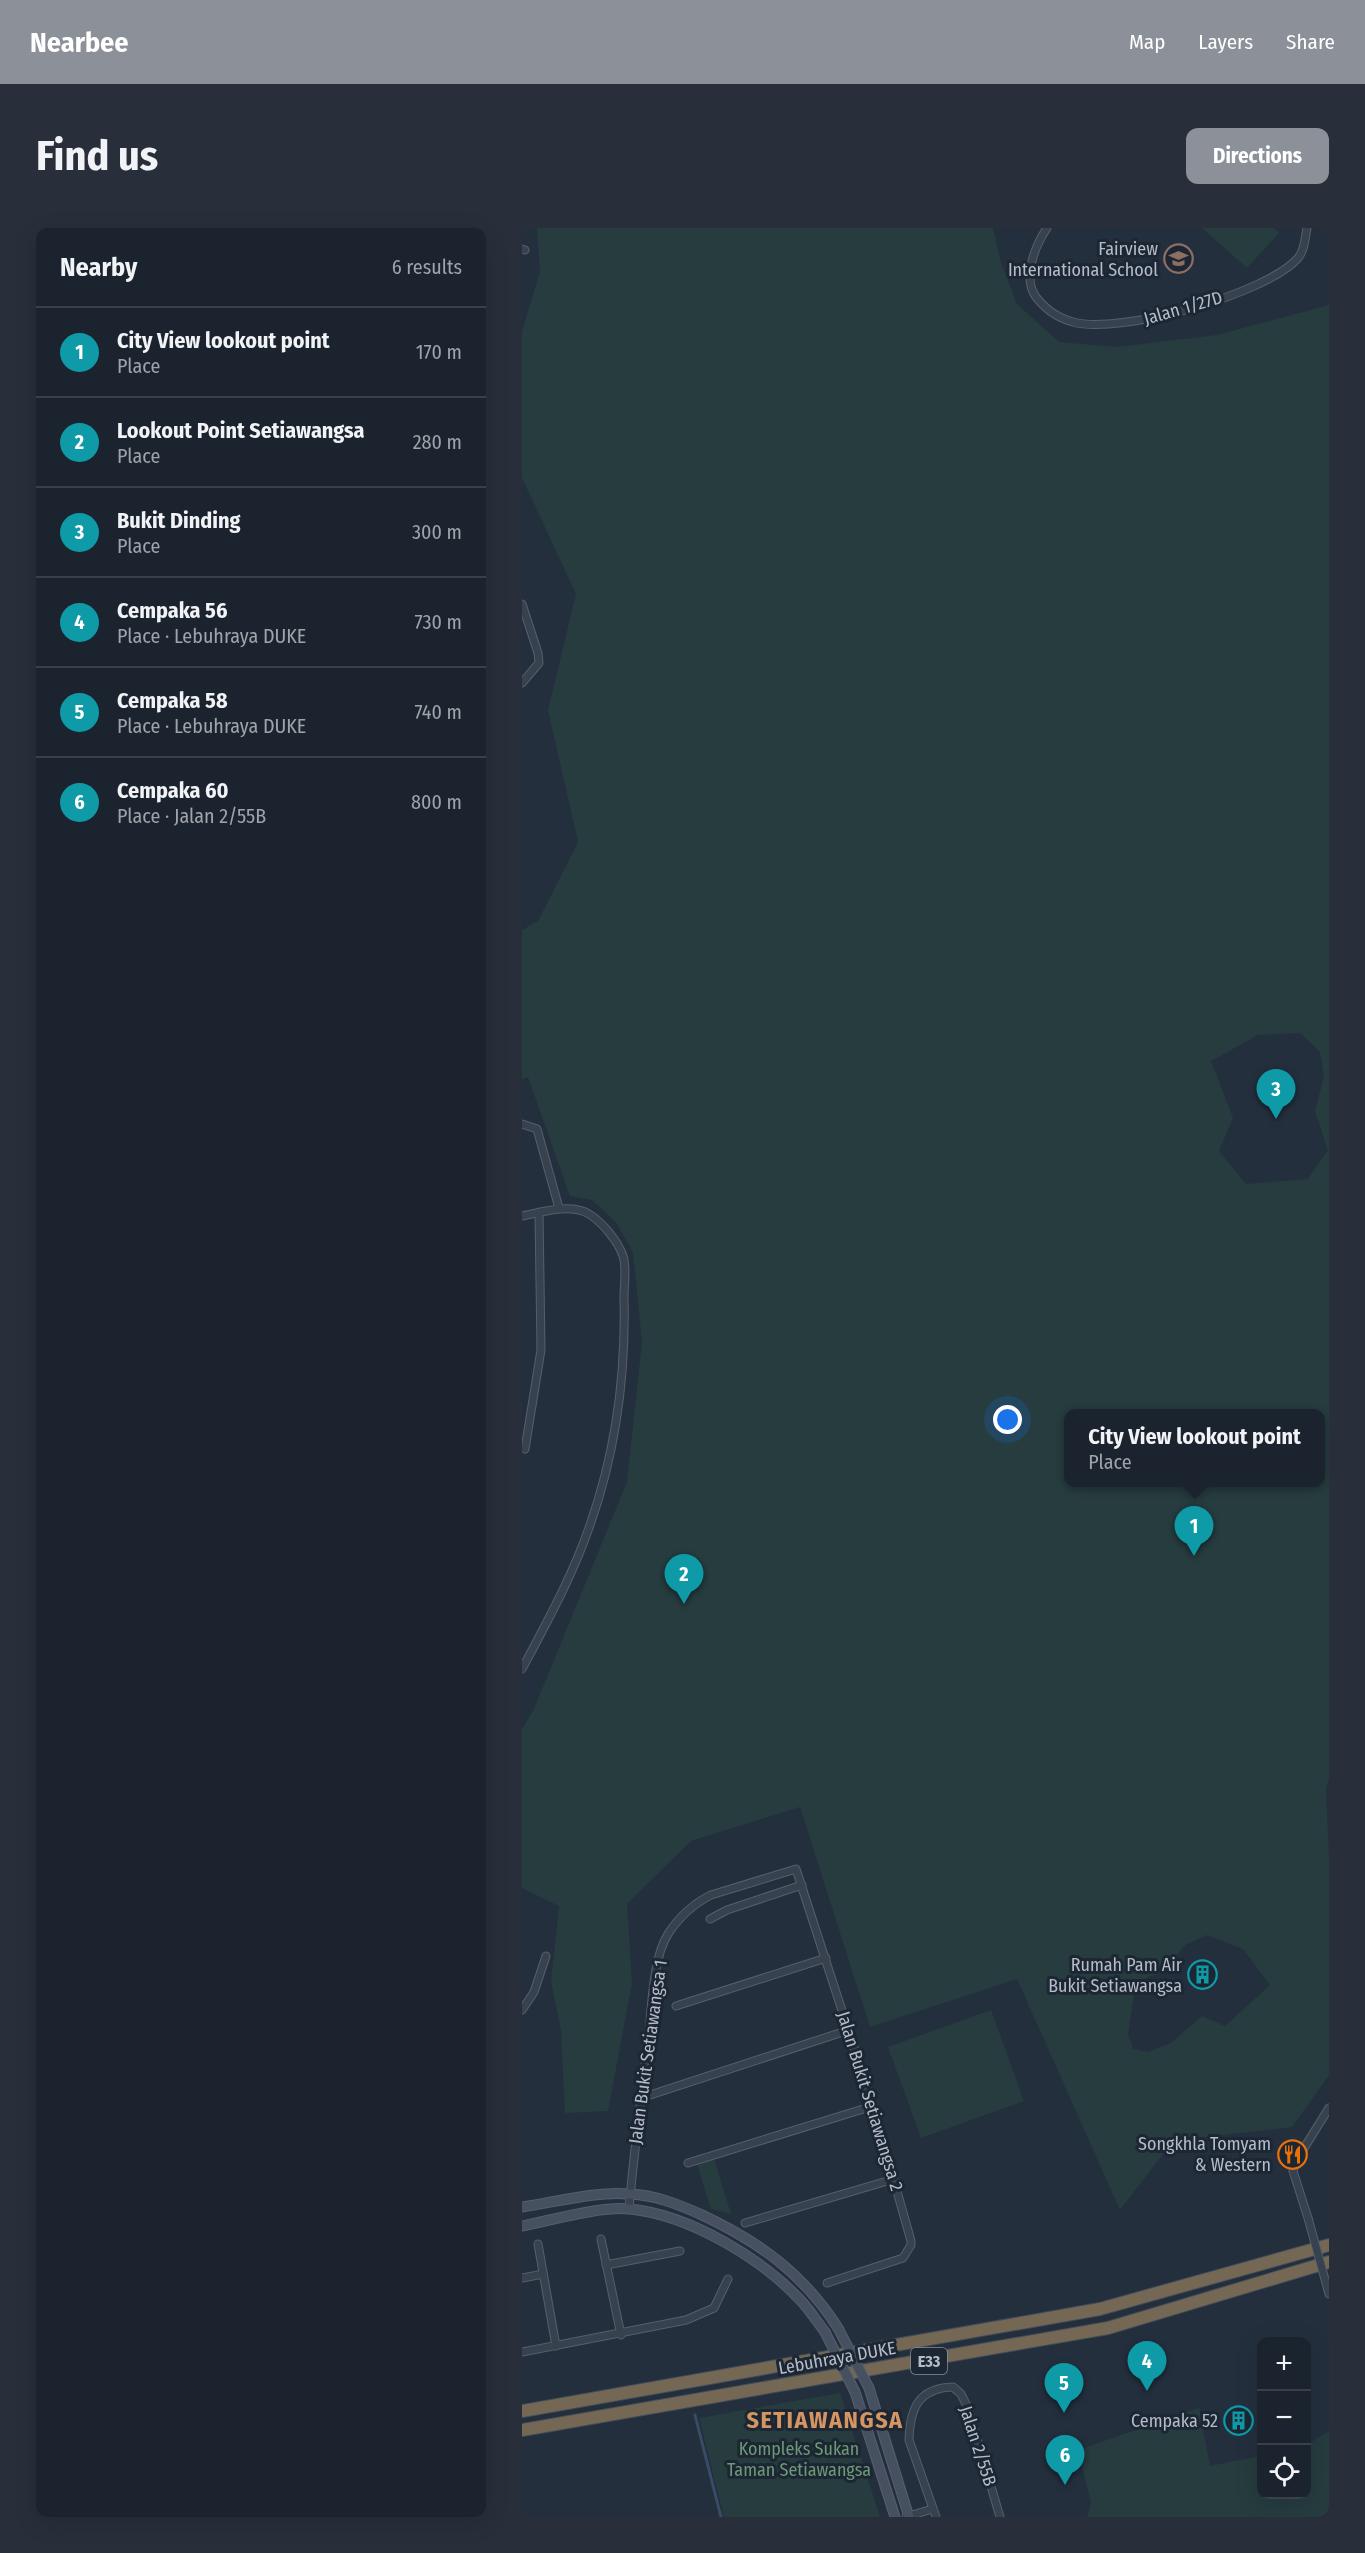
<!DOCTYPE html>
<meta charset="utf-8">
<style>
:root{--surface:#1b232e;--page:#282f3a;--text:#f1f3f6;--muted:#a0a4aa;--line:#39404a;--accent:#8c9099}
body{margin:0;font-family:"Fira Sans Condensed",sans-serif;background:var(--page);color:var(--text)}
.controls{position:absolute;right:18px;bottom:18px;display:grid;overflow:hidden;border-radius:12px;box-shadow:0 6px 24px #0002}
.controls button{width:54px;height:54px;display:grid;place-items:center;padding:0;border:0;border-bottom:2px solid var(--line);background:var(--surface);color:var(--text);font:30px sans-serif}
.you{position:absolute;left:486px;top:1192px;width:21px;height:21px;margin:-15px;border:4px solid #fff;border-radius:50%;background:#1a73e8;box-shadow:0 0 0 9px #1a73e833}
.badge{display:grid;place-items:center;width:39px;height:39px;border-radius:50%;background:var(--accent);color:#fff;font-size:20px;font-weight:700}
.pin{position:absolute;translate:-50% -50px;filter:drop-shadow(0 2px 3px #0008)}
.pin::after{content:'';position:absolute;top:32px;width:21px;height:18px;background:inherit;clip-path:polygon(0 0,100% 0,50% 100%)}
.popup{position:absolute;left:542px;top:1181px;width:261px;height:78px;box-sizing:border-box;display:grid;place-content:center;border-radius:12px;background:var(--surface);filter:drop-shadow(0 2px 4px #0005);font-size:20px;white-space:nowrap;color:var(--muted)}
.popup b{font-size:22px;color:var(--text)}
.popup::after{content:'';position:absolute;left:50%;top:100%;margin-left:-12px;border:12px solid transparent;border-top-color:var(--surface)}
.list{margin:0;padding:0;list-style:none}
h2{display:flex;justify-content:space-between;align-items:center;height:78px;margin:0;padding:0 24px;font-size:26px}
h2 small{font-size:20px;font-weight:400;color:var(--muted)}
.list li{display:grid;grid-template-columns:39px 1fr auto;gap:18px;align-items:center;box-sizing:border-box;height:90px;padding:0 24px;border-top:2px solid var(--line)}
.list b{display:block;font-size:22px;white-space:nowrap}
.list p{margin:0;font-size:20px;white-space:nowrap;color:var(--muted)}
.list em{font-size:20px;font-style:normal;color:var(--muted)}
.icon{flex:none;width:33px;height:33px;fill:none;stroke:currentColor;stroke-width:2;stroke-linecap:round;stroke-linejoin:round}
.map{position:relative;flex:none;width:807px;height:2289px;overflow:hidden;border-radius:12px}
header{display:flex;align-items:center;gap:36px;box-sizing:border-box;height:84px;padding:0 30px;background:var(--accent);color:#fff}
header strong{font-size:28px}
nav{display:flex;gap:33px;margin-inline-start:auto;font-size:21px}
.intro{display:flex;align-items:center;justify-content:space-between;box-sizing:border-box;height:144px;padding:0 36px}
h1{margin:0;font-size:42px}
.button{padding:15px 27px;border-radius:12px;background:var(--accent);color:#fff;font-size:21px;font-weight:700}
main{display:flex;gap:36px;padding:0 36px}
aside{flex:1;background:var(--surface);border-radius:12px;box-shadow:0 6px 24px #0002}
.map>svg:first-child{display:block}
</style>
<header>
<strong>Nearbee</strong>
<nav><a>Map</a><a>Layers</a><a>Share</a></nav>
</header>
<div class="intro"><h1>Find us</h1><a class="button">Directions</a></div>
<main>
<aside>
<h2>Nearby<small>6 results</small></h2>
<ul class="list">
<li><span class="badge" style="background:#0f9aa8">1</span><div><b>City View lookout point</b><p>Place</p></div><em>170 m</em></li>
<li><span class="badge" style="background:#0f9aa8">2</span><div><b>Lookout Point Setiawangsa</b><p>Place</p></div><em>280 m</em></li>
<li><span class="badge" style="background:#0f9aa8">3</span><div><b>Bukit Dinding</b><p>Place</p></div><em>300 m</em></li>
<li><span class="badge" style="background:#0f9aa8">4</span><div><b>Cempaka 56</b><p>Place · Lebuhraya DUKE</p></div><em>730 m</em></li>
<li><span class="badge" style="background:#0f9aa8">5</span><div><b>Cempaka 58</b><p>Place · Lebuhraya DUKE</p></div><em>740 m</em></li>
<li><span class="badge" style="background:#0f9aa8">6</span><div><b>Cempaka 60</b><p>Place · Jalan 2/55B</p></div><em>800 m</em></li>
</ul>
</aside>
<div class="map">
<svg width="807" height="2289" viewBox="0 0 807 2289">
<rect width="100%" height="100%" fill="#242f3e"/>
<g fill="#263c3f" fill-rule="evenodd">
<path d="M15 0H471L479 34 495 76 537 114 595 119 695 107 807 77V1551L804 1560 807 1629V1847L770 1899 651 1913 598 1982 495 1751 348 1799 278 1579 169 1613 105 1676 110 1755 86 1883 43 1885 39 1802 29 1754 37 1678 0 1660V1501L11 1483 105 1254 120 1113 111 1025 94 994 70 972 48 968 6 849 0 851V702L16 693 56 614 26 482 54 366 0 250V104L18 43ZM778 805 798 824 802 848 793 883 806 922 786 951 724 956 697 923 711 890 689 833 736 807ZM546 1186H798V1254H546ZM685 1707 721 1721 748 1757 703 1798 680 1788 649 1815 626 1824 611 1821 606 1806 613 1759 626 1749 643 1744 663 1717Z"/>
<polygon points="680,0 752,0 757,5 725,40"/>
<polygon points="469,1782 502,1873 399,1910 366,1819"/>
<polygon points="191,1927 209,1986 189,1981 174,1933"/>
<polygon points="318,2165 358,2289 202,2289 177,2190"/>
<polygon points="677,2180 688,2238 739,2228 740,2266 784,2266 785,2217 807,2203 807,2289 565,2289 569,2274 556,2222"/>
</g>
<g fill="none" stroke-linecap="round" stroke-linejoin="round">
<polyline stroke="#394c67" stroke-width="3" points="173,2187 199,2289"/>
<defs>
<g id="street">
<path d="M525 0C513 18 500 50 514 69 524 82 536 90 551 94 597 107 745 66 776 30 783 22 783 10 785 0"/>
<polyline points="0,21 3,22"/>
<polyline points="0,376 16,425 17,435 0,455"/>
<polyline points="0,896 15,901 37,980"/>
<path d="M0 988C19 984 49 975 67 986 80 994 96 1013 101 1028 105 1039 102 1056 102 1069 104 1146 94 1223 68 1297 51 1347 25 1394 0 1441"/>
<polyline points="3,1221 19,1122 17,985"/>
<polyline points="188,1691 205,1682 280,1657"/>
<polyline points="154,1778 304,1730"/>
<polyline points="0,1782 12,1764 24,1728"/>
<polyline points="119,1870 327,1802"/>
<polyline points="166,1935 351,1878"/>
<path d="M107 1981C112 1922 120 1863 127 1804 130 1776 131 1730 146 1706 157 1689 171 1676 189 1667L274 1641 351 1878 389 2013V2017L381 2030 305 2055"/>
<polyline points="786,1990 771,1943 774,1933 807,1880"/>
<polyline points="223,1995 372,1951"/>
<polyline points="79,2011 99,2107"/>
<polyline points="16,2016 34,2118"/>
<polyline points="84,2037 158,2023"/>
<polyline points="0,2050 21,2046"/>
<polyline points="804,2055 807,2066"/>
<polyline points="0,2124 164,2092 192,2080 206,2051"/>
<polyline points="384,2289 410,2281"/>
<path d="M414 2289 387 2212C388 2181 396 2160 431 2159L439 2166 446 2180 478 2289"/>
</g>
<g id="secondary">
<path d="M0 1979C35 1974 73 1963 108 1966 133 1967 155 1976 178 1986 236 2013 281 2045 316 2100"/>
<path d="M0 1998C31 1992 78 1978 108 1981 168 1987 241 2031 281 2075 289 2084 296 2095 303 2104"/>
<polyline points="347,2160 387,2289"/>
<polyline points="333,2164 373,2289"/>
</g>
<g id="highway">
<polyline points="0,2183 578,2081 807,2017"/>
<polyline points="0,2202 586,2100 807,2034"/>
</g>
</defs>
<use href="#street" stroke="#565f6c" stroke-width="9"/>
<use href="#secondary" stroke="#565f6c" stroke-width="11"/>
<use href="#highway" stroke="#434c59" stroke-width="14"/>
<use href="#street" stroke="#38414e" stroke-width="7"/>
<use href="#secondary" stroke="#465061" stroke-width="9"/>
<use href="#highway" stroke="#746855" stroke-width="12"/>
<defs>
<polyline id="street-bridge" points="786,1990 804,2055"/>
<g id="secondary-bridge">
<polyline points="316,2100 347,2160"/>
<polyline points="303,2104 333,2164"/>
</g>
</defs>
<use href="#street-bridge" stroke="#565f6c" stroke-width="9" stroke-linecap="butt"/>
<use href="#secondary-bridge" stroke="#565f6c" stroke-width="11" stroke-linecap="butt"/>
<use href="#street-bridge" stroke="#38414e" stroke-width="7"/>
<use href="#secondary-bridge" stroke="#465061" stroke-width="9"/>
</g>
<defs>
<symbol id="school-ring" viewBox="-11 -11 22 22"><circle r="9.5" fill="#1d2633" stroke="#8d6e63" stroke-width="1.5"/><path d="M0-5L7-2L0 1L-7-2ZM-4 1L0 2.5L4 1V4Q0 6-4 4Z" fill="#8d6e63"/></symbol>
<symbol id="building-ring" viewBox="-11 -11 22 22"><circle r="9.5" fill="#1d2633" stroke="#0f9aa8" stroke-width="1.5"/><path d="M-4-6H4V6H1V3H-1V6H-4ZM-2.5-4.3h1.7v1.8h-1.7ZM.8-4.3h1.7v1.8H.8ZM-2.5-1h1.7V.8h-1.7ZM.8-1h1.7V.8H.8Z" fill="#0f9aa8"/></symbol>
<symbol id="restaurant-ring" viewBox="-11 -11 22 22"><circle r="9.5" fill="#1d2633" stroke="#e8710a" stroke-width="1.5"/><path d="M-5-6h1v4h1v-4h1v4h1v-4h1v5L-1.5 .5V6h-2V.5L-5-1ZM5-6V6H3V1.5H1.5Q1.5-4 5-6Z" fill="#e8710a"/></symbol>
</defs>
<g fill-rule="evenodd">
<use href="#school-ring" x="640" y="14" width="33" height="33"/>
<use href="#building-ring" x="664" y="1730" width="33" height="33"/>
<use href="#restaurant-ring" x="754" y="1910" width="33" height="33"/>
<use href="#building-ring" x="700" y="2176" width="33" height="33"/>
</g>
<g text-anchor="middle" dominant-baseline="central" stroke-width="6" stroke-linejoin="round" paint-order="stroke">
<rect fill="#1d2633" stroke="#878f9c" stroke-width="1.5" x="389" y="2120" width="36" height="26" rx="4.5"/>
<g font-size="16" font-weight="bold" fill="#b4bcc9">
<text x="407" y="2133">E33</text>
</g>
<g font-size="18" fill="#b4bcc9" stroke="#1d2633" text-anchor="end">
<text x="636" y="21">Fairview<tspan x="636" dy="21">International School</tspan></text>
<text x="660" y="1737">Rumah Pam Air<tspan x="660" dy="21">Bukit Setiawangsa</tspan></text>
<text x="749" y="1916">Songkhla Tomyam<tspan x="749" dy="21">&amp; Western</tspan></text>
<text x="696" y="2193">Cempaka 52</text>
</g>
<g font-size="18" fill="#b4bcc9" stroke="#1d2633">
<text transform="translate(661 80) rotate(-16)">Jalan 1/27D</text>
<text transform="translate(126 1824) rotate(-82)">Jalan Bukit Setiawangsa 1</text>
<text transform="translate(348 1873) rotate(73)">Jalan Bukit Setiawangsa 2</text>
<text transform="translate(315 2130) rotate(-10)">Lebuhraya DUKE</text>
<text transform="translate(456 2218) rotate(72)">Jalan 2/55B</text>
</g>
<g font-size="18" fill="#6b9a76" stroke="#1d2633">
<text x="277" y="2221">Kompleks Sukan<tspan x="277" dy="21">Taman Setiawangsa</tspan></text>
</g>
<g font-size="24" font-weight="bold" letter-spacing="1.5" fill="#d59563" stroke="#1d2633">
<text x="303" y="2192">SETIAWANGSA</text>
</g>
</g>
</svg>
<div class="controls">
<button>+</button>
<button>−</button>
<button><svg class="icon" aria-label="locate" viewBox="0 0 24 24"><circle cx="12" cy="12" r="6"/><path d="M12 2v4M12 18v4M2 12h4M18 12h4"/></svg></button>
</div>
<div class="you"></div>
<div class="pin badge" style="left:672px;top:1328px;background:#0f9aa8">1</div>
<div class="popup"><b>City View lookout point</b>Place</div>
<div class="pin badge" style="left:162px;top:1376px;background:#0f9aa8">2</div>
<div class="pin badge" style="left:754px;top:891px;background:#0f9aa8">3</div>
<div class="pin badge" style="left:625px;top:2163px;background:#0f9aa8">4</div>
<div class="pin badge" style="left:542px;top:2185px;background:#0f9aa8">5</div>
<div class="pin badge" style="left:543px;top:2257px;background:#0f9aa8">6</div>
</div>
</main>
